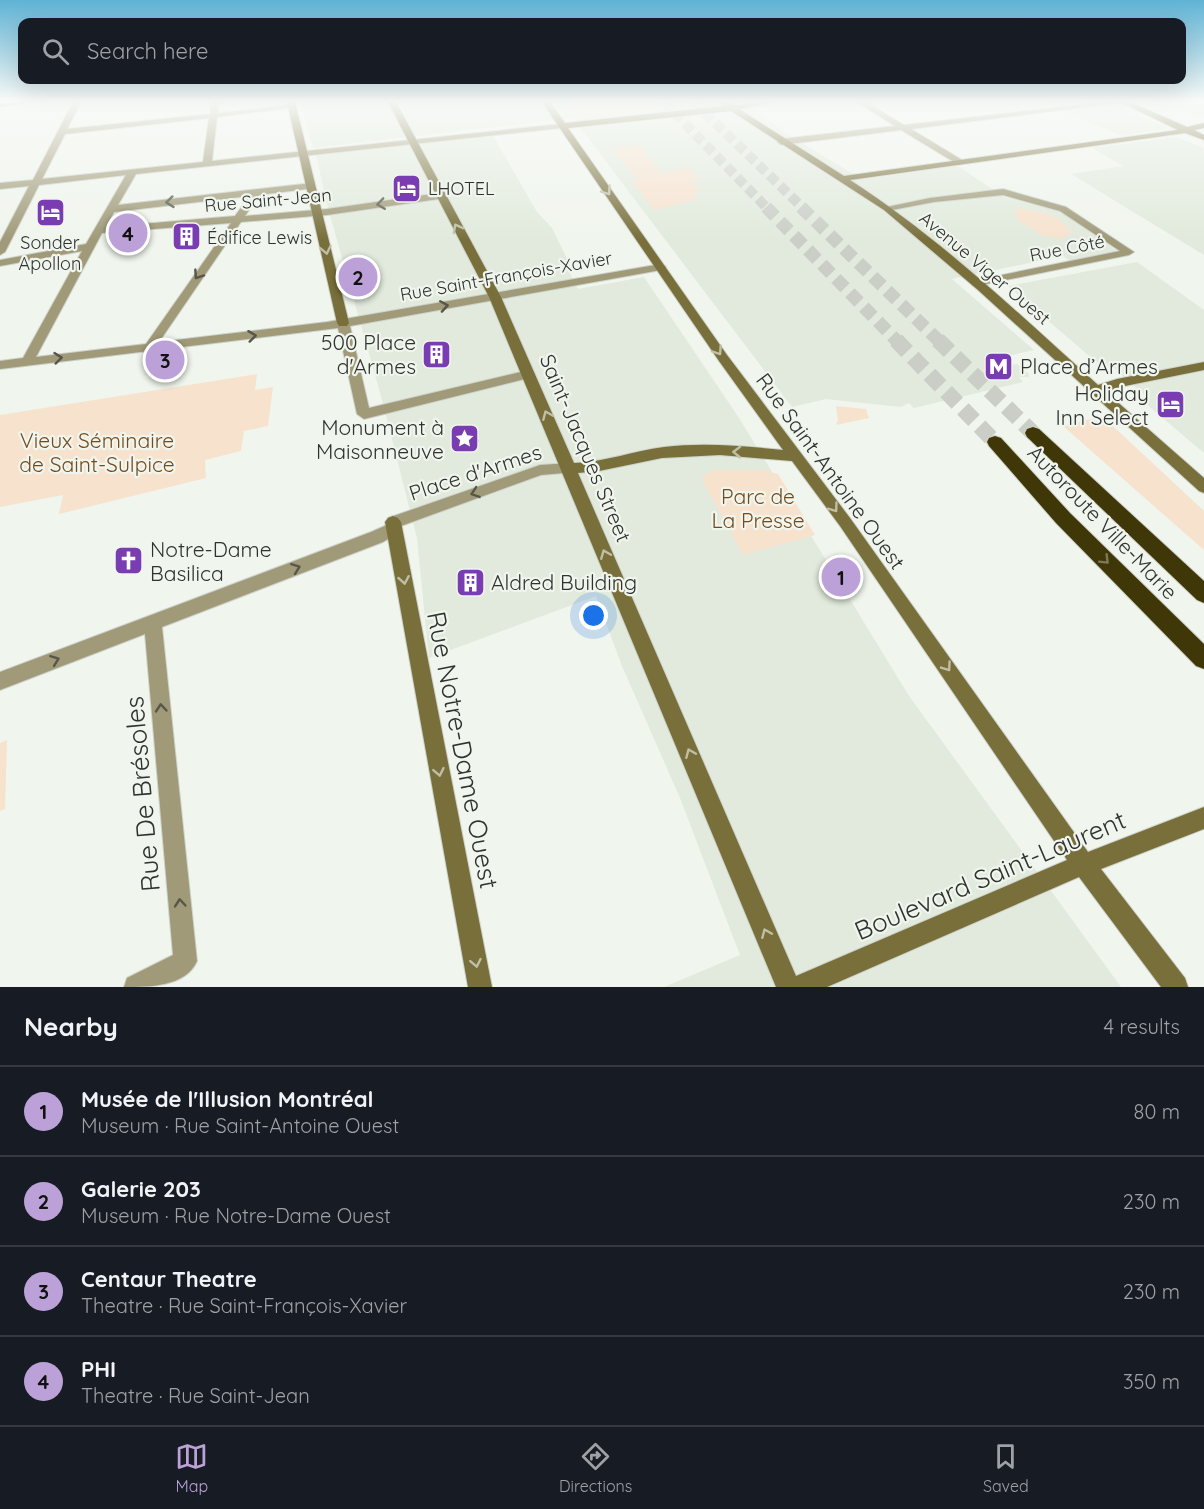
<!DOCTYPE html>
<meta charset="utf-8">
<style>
:root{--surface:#171b24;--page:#20242c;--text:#f1f3f6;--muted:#9ea1a6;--line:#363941;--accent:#bba1d7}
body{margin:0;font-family:Quicksand,sans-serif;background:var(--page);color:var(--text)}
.you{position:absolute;left:594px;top:616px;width:21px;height:21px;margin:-15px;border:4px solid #fff;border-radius:50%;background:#1a73e8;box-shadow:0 0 0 9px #1a73e833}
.badge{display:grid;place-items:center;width:39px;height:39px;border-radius:50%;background:var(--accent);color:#111;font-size:20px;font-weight:700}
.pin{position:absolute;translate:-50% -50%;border:3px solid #fff;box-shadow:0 2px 6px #0006}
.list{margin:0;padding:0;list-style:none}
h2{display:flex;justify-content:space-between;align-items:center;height:78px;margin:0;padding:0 24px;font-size:26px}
h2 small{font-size:20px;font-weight:400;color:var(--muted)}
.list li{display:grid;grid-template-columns:39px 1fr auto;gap:18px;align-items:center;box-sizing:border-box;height:90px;padding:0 24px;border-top:2px solid var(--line)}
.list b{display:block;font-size:22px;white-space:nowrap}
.list p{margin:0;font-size:20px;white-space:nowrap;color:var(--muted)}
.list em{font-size:20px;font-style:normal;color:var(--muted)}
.icon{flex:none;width:33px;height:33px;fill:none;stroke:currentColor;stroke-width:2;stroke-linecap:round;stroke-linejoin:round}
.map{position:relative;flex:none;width:1204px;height:987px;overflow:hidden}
.search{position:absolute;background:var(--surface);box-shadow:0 6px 24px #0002;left:18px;right:18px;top:18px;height:66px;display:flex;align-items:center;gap:15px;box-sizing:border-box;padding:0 21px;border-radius:12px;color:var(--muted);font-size:22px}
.sheet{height:438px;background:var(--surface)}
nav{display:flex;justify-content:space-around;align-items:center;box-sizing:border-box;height:84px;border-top:2px solid var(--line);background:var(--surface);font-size:16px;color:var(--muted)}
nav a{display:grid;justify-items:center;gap:3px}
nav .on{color:var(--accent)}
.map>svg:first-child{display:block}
</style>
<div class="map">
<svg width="1204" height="987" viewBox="0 0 1204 987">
<rect width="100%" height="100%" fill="#f0f5ed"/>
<g fill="#e1eadc">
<polygon points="301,102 753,102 760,108 755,109 790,136 806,141 800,142 850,172 867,179 958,166 1004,197 1062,212 1117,251 1070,261 1063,256 952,279 1034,350 999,358 1007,366 1017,364 1029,374 1029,377 1019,377 1023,382 914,408 909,403 901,407 826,399 792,407 573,118 313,148"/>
<polygon points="1042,102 1108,102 1168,128 1122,136"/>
<polygon points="1163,102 1204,102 1204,116 1199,117"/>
<polygon points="493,136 537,212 552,228 571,267 567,268 578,289 644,277 739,418 909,696 1121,987 664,987 740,955 680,798 622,666 596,596 429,658 417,538 381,396 328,208 316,155"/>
<polygon points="1176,137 1204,148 1204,255 1071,174 1123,166 1092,148"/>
<polygon points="1137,262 1204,310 1204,453 1145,403 1150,400 1114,368 1102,367 1008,286"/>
</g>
<g fill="#f7e2ce">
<polygon points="582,102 709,102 712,105 574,119 564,104"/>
<polygon points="639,145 662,173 689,168 699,179 691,181 700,191 693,192 699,199 654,210 631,180 638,178 611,149"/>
<path d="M1016 209C1033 207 1063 216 1071 232L1063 238 1043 236 1017 219 1014 216Z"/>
<polygon points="257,374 255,390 273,387 268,426 244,431 241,451 205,460 206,478 59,514 63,495 0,507 0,415"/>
<polygon points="836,406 866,409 869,418 836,425 838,420"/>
<polygon points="1102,416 1204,511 1204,550 1063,426"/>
<polygon points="718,470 762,470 778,474 815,535 743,555 702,479 708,472"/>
<polygon points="7,740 5,809 0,811 0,743"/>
</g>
<polygon fill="#32b1b9" stroke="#318b90" stroke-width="1.5" points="470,429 475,432 478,441 463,447 458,447 453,435"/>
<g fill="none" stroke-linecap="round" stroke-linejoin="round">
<g stroke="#cacec7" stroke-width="10" stroke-dasharray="10 5" stroke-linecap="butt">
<polyline points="664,102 767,208"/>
<polyline points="694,102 803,208"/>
</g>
<g stroke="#cacec7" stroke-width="13" stroke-dasharray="13 7" stroke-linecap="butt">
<polyline points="766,207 897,341"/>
<polyline points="801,207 939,341"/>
</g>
<g stroke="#cacec7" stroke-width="16" stroke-dasharray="16 8" stroke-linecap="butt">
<polyline points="896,340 995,442"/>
<polyline points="938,340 1033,433"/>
</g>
<defs>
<g id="street">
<path d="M73 102H81L67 129 210 114 211 102H219L218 113 292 105 296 107 217 117 212 161 561 124 565 126 561 128 136 174 118 205 312 183 315 184V188L259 195 245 216 327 209 439 193 444 196 439 199 327 215 241 222 159 342 327 322 661 264 666 267 661 270 350 326 369 408 529 370 535 374 529 378 364 419 357 414 338 328 0 369V361L23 358 82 251 0 266V260L86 244 126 175 39 185 5 252 0 255V242L29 186 0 189V183L33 180ZM209 118 203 162 42 179 65 134ZM249 196 235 216 106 227 114 212ZM231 223 146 344 36 357 102 233Z"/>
<polygon points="857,102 866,102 904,125 1104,102 1125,102 911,129 962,160 963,162 959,165 901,130 781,145 777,142 781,139 895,126"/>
<polygon points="1003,189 1066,207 1134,252 1129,255 976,286 972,285 972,281 1120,251 1060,211 1003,195 934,202 887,211 882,208 930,198"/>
<path d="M571 463 578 468 576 472 541 475 401 526 400 532 383 542 162 627 197 961C186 987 148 987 124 987L127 978 173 955 145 634 0 690V672L371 532 387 525 388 518 540 465Z"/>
</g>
<g id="secondary">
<polygon points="29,102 0,107 0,103"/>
<polygon points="287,102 295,102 349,323 347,326 339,326 337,323"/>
<path d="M388 102H396L501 297 574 463C605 462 633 451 664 447 704 442 744 446 783 450L719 361 542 102H550L565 123 723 106 719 102H728L734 105 774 102 739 109 844 176 1178 130 1120 102H1130L1187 127 1204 123V128L1194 130 1204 135V140L1185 133 850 180C940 238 1019 314 1098 385L1117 379 1204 362V370L1120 387 1106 392 1204 478V493L1199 491 978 290 884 210 731 111 568 128 727 355 850 518 1088 852 1204 807V829L1101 869 1185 978 1188 987H1161L1079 877 827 987H776L489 297ZM720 455 792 461 840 526 1067 860 796 976 578 473 599 471 662 458Z"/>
<polygon points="393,516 398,518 401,522 492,987 468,987 385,522 388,518"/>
</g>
<g id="highway">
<polygon points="1033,427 1039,429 1204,581 1204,603 1197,600 1027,437 1025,433 1027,429"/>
<polygon points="995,436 1001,438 1070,513 1204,644 1204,669 1196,666 1056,523 989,446 987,442 989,438"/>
</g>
</defs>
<use href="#street" stroke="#cdd2cb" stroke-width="2"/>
<use href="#secondary" stroke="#cdd2cb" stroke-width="2"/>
<use href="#highway" stroke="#cdd2cb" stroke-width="2"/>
<use href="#street" fill="#a09a78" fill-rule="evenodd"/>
<use href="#secondary" fill="#786f3b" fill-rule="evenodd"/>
<use href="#highway" fill="#3f3707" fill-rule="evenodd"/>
</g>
<defs><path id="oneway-chevron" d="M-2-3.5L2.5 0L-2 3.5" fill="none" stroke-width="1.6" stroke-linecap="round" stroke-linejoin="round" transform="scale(1.5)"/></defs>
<g stroke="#c0bfa6">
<use href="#oneway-chevron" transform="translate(607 191) rotate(55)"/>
<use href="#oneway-chevron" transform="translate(457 228) rotate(-118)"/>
<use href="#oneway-chevron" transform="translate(326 250) rotate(78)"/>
<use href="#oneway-chevron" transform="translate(718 351) rotate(56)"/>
<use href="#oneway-chevron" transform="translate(547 415) rotate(-113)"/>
<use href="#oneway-chevron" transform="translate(737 452) rotate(-179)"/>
<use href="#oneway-chevron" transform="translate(834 508) rotate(54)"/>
<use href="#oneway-chevron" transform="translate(605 554) rotate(-112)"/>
<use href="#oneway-chevron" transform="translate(404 580) rotate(80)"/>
<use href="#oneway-chevron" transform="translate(947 667) rotate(55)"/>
<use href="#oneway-chevron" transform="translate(690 753) rotate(-113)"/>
<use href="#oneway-chevron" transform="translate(439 772) rotate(79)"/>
<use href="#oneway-chevron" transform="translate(766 933) rotate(-113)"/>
<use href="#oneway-chevron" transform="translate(476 963) rotate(79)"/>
</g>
<g stroke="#575649">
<use href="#oneway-chevron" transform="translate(170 202) rotate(174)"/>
<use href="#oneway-chevron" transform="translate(381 204) rotate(172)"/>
<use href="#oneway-chevron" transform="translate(198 275) rotate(124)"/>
<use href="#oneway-chevron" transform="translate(444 306) rotate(-9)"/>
<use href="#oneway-chevron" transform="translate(252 336) rotate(-7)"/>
<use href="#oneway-chevron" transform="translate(58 358) rotate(-6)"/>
<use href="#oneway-chevron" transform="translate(475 493) rotate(161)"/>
<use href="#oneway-chevron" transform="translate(296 568) rotate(-21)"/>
<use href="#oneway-chevron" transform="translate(55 660) rotate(-21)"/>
<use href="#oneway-chevron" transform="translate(161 708) rotate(-95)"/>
<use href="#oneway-chevron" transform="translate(180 903) rotate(-95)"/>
</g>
<use stroke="#7d7a58" href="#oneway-chevron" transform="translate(1105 560) rotate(45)"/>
<linearGradient id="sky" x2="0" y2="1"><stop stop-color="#5fb3d5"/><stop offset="0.42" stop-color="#f8faf7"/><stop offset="1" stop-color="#f8faf7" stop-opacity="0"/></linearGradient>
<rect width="1204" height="240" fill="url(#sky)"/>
<defs>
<symbol id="hotel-square" viewBox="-11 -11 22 22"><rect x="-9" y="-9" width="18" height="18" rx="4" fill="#793cb1" stroke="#f0f5ed"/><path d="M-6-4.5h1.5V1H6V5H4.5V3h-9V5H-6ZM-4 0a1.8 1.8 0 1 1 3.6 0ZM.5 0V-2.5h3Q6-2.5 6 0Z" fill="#fff"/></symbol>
<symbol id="building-square" viewBox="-11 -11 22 22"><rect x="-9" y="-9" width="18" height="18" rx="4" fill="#793cb1" stroke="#f0f5ed"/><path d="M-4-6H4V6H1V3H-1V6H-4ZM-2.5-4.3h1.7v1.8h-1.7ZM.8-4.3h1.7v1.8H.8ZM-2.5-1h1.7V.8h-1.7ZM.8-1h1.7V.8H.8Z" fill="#fff"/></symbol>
<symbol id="metro-square" viewBox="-11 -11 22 22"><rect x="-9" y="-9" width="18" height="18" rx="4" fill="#793cb1" stroke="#f0f5ed"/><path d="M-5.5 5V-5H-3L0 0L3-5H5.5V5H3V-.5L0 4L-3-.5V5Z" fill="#fff"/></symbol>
<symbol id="sight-square" viewBox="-11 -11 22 22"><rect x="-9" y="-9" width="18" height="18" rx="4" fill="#793cb1" stroke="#f0f5ed"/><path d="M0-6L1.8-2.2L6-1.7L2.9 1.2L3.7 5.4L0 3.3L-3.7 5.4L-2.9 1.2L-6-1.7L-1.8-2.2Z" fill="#fff"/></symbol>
<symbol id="church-square" viewBox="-11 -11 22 22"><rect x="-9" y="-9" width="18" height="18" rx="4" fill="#793cb1" stroke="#f0f5ed"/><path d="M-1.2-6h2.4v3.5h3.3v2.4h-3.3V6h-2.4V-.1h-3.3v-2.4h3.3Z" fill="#fff"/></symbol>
</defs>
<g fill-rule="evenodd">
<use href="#hotel-square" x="390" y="172" width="33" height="33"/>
<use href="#hotel-square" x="34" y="196" width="33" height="33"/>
<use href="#building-square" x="170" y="220" width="33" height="33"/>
<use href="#building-square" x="420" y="338" width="33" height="33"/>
<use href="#metro-square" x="982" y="350" width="33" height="33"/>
<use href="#hotel-square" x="1154" y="388" width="33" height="33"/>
<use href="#sight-square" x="448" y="422" width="33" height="33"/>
<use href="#church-square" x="112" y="544" width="33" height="33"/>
<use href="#building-square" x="454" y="566" width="33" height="33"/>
</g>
<g text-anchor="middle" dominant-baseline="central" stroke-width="4.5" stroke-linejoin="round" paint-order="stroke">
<g font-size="18" fill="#30322f" stroke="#f0f5ed" text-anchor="start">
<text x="428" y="188">LHOTEL</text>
<text x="207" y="237">Édifice Lewis</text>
<text x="50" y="242" text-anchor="middle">Sonder<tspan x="50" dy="21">Apollon</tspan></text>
</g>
<g font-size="18" fill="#30322f" stroke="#f0f5ed">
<text transform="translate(268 200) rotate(-5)">Rue Saint-Jean</text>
<text transform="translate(1067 248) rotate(-11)">Rue Côté</text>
<text transform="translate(985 268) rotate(40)">Avenue Viger Ouest</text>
<text transform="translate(506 276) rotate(-10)">Rue Saint-François-Xavier</text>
</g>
<g font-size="21" fill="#30322f" stroke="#f0f5ed" text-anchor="end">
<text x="416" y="342">500 Place<tspan x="416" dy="24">d'Armes</tspan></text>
<text x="1020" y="366" text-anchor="start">Place d’Armes</text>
<text x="1149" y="393">Holiday<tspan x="1149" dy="24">Inn Select</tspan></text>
<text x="444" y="427">Monument à<tspan x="444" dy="24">Maisonneuve</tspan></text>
<text x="150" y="549" text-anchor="start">Notre-Dame<tspan x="150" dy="24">Basilica</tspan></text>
<text x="491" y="582" text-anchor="start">Aldred Building</text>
</g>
<g font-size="21" fill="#744b1e" stroke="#f0f5ed">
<text x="97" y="440">Vieux Séminaire<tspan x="97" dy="24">de Saint-Sulpice</tspan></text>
<text x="758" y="496">Parc de<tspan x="758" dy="24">La Presse</tspan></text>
</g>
<g font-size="21" fill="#30322f" stroke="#f0f5ed">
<text transform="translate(586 448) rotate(67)">Saint-Jacques Street</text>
<text transform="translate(831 471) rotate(54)">Rue Saint-Antoine Ouest</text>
<text transform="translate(475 472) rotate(-18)">Place d'Armes</text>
<text transform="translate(1103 522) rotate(46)">Autoroute Ville-Marie</text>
</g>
<g font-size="26" fill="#30322f" stroke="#f0f5ed">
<text transform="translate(463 750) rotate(79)">Rue Notre-Dame Ouest</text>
<text transform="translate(142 794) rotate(-95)">Rue De Brésoles</text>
<text transform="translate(990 875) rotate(-23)">Boulevard Saint-Laurent</text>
</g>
</g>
</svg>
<div class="you"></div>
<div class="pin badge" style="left:841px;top:577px">1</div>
<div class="pin badge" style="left:358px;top:277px">2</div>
<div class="pin badge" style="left:165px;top:360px">3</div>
<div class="pin badge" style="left:128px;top:233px">4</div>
<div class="search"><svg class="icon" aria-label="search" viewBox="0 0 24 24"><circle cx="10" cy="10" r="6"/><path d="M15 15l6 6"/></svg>Search here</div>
</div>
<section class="sheet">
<h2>Nearby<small>4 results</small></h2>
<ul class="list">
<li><span class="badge">1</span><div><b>Musée de l'Illusion Montréal</b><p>Museum · Rue Saint-Antoine Ouest</p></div><em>80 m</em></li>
<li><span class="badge">2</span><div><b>Galerie 203</b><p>Museum · Rue Notre-Dame Ouest</p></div><em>230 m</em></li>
<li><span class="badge">3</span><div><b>Centaur Theatre</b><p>Theatre · Rue Saint-François-Xavier</p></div><em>230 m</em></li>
<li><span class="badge">4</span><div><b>PHI</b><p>Theatre · Rue Saint-Jean</p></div><em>350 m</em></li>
</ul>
</section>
<nav>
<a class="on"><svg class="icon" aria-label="map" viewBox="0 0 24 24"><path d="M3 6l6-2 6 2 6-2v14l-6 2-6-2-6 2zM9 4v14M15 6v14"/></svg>Map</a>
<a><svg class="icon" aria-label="directions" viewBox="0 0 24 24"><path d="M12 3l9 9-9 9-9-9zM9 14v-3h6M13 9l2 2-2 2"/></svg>Directions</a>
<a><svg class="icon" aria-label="saved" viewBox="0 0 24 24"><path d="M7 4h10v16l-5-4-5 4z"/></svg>Saved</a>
</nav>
